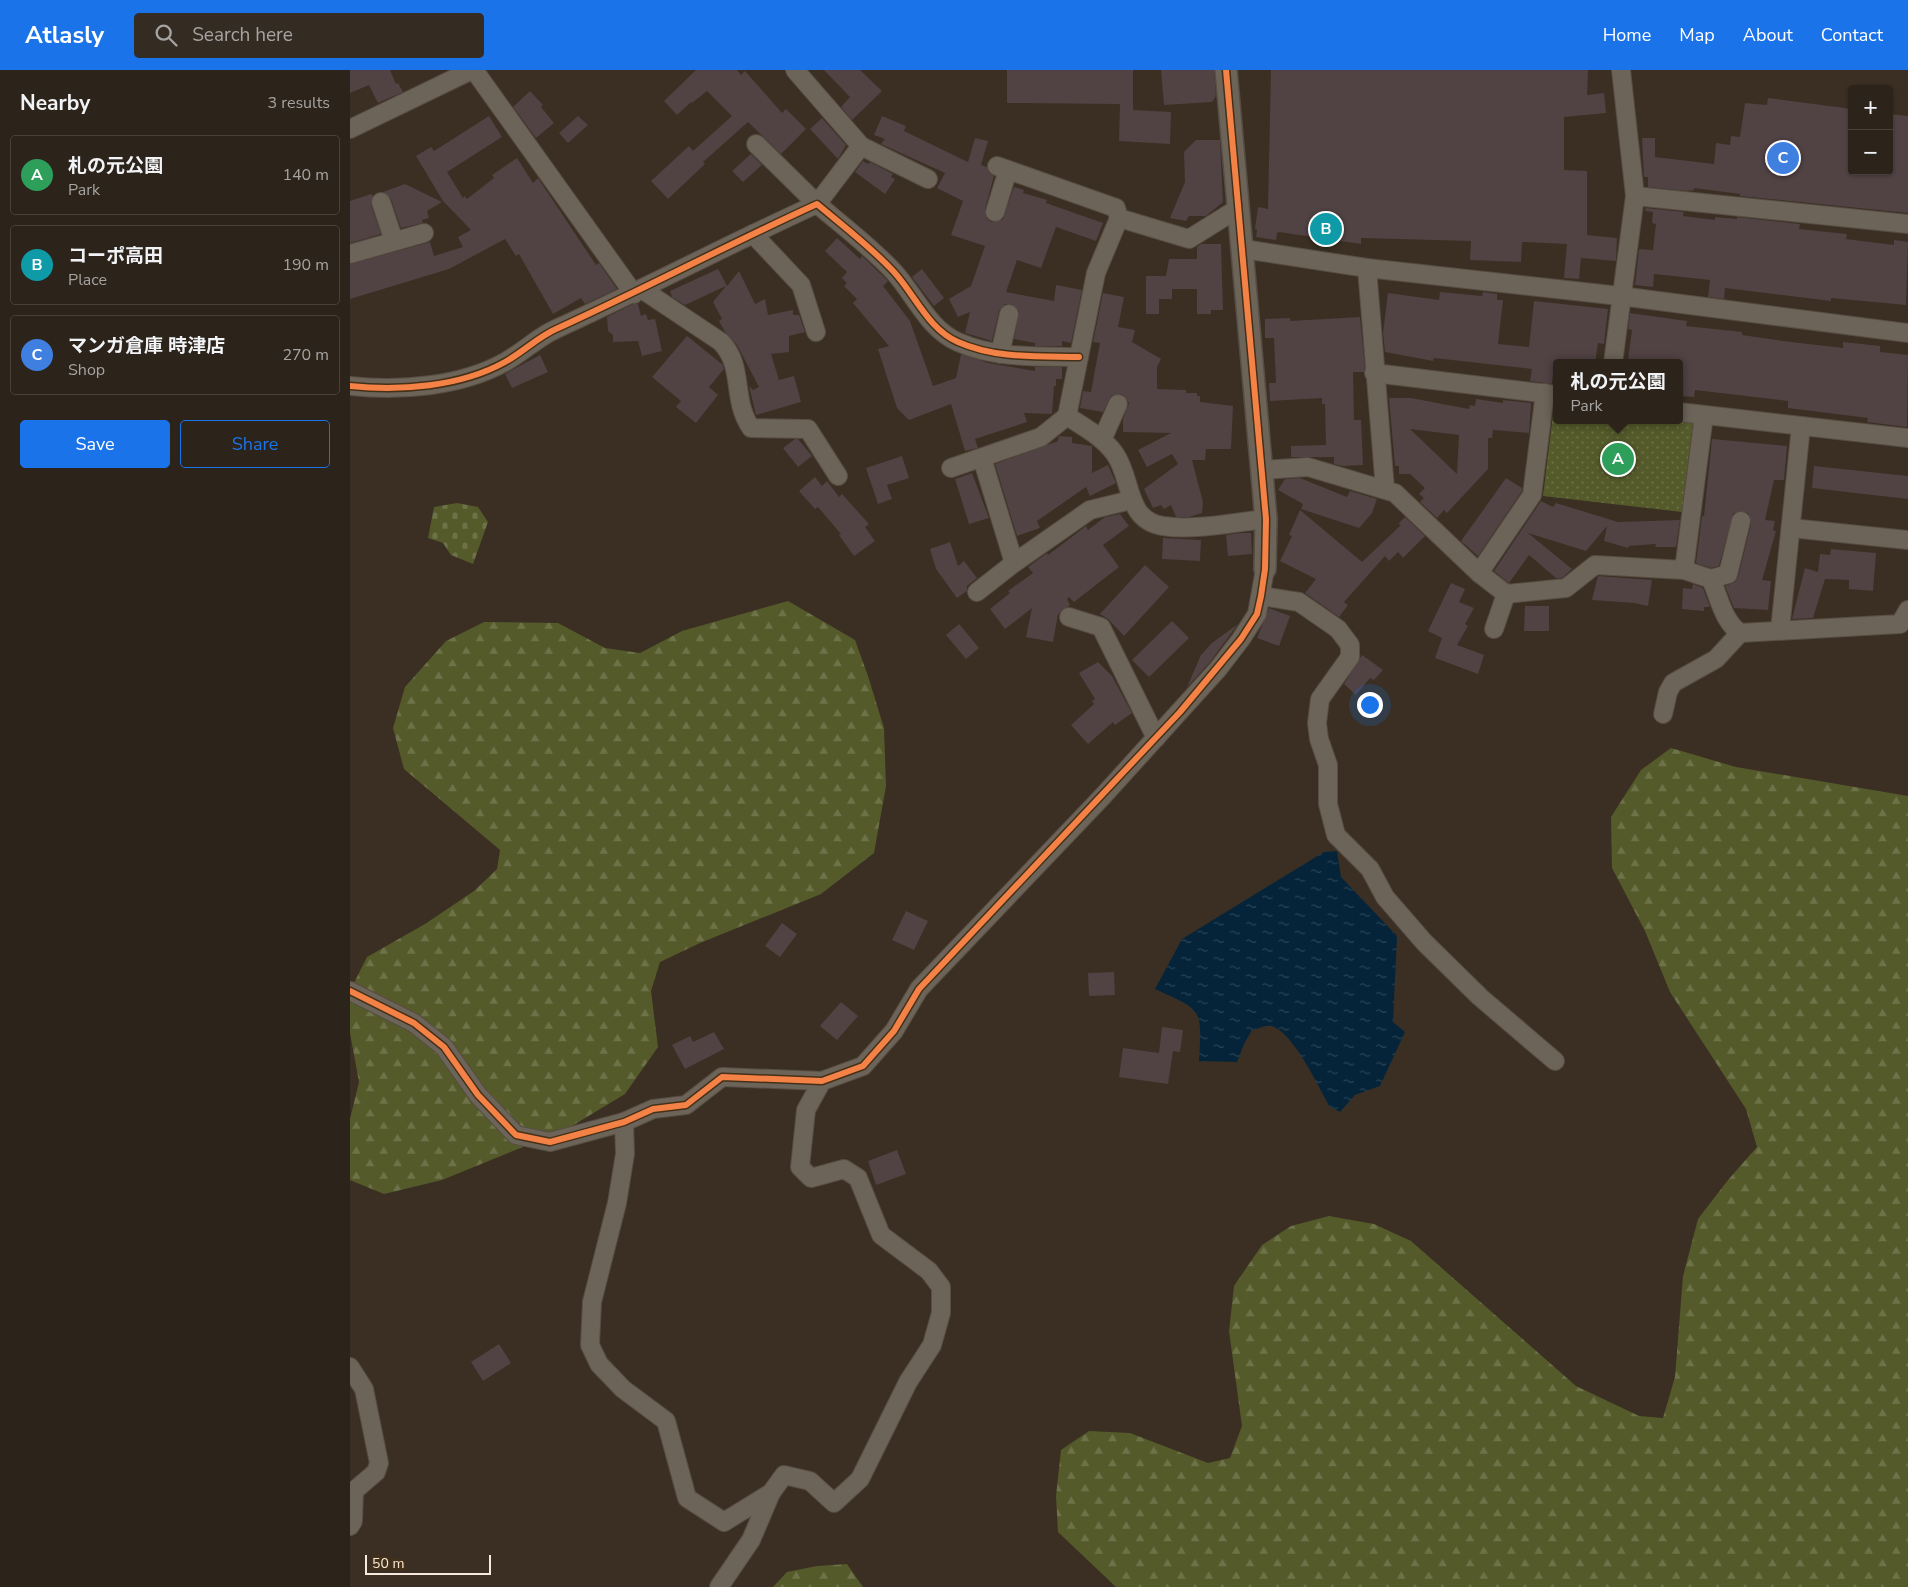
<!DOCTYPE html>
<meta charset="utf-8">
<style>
:root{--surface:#2c231a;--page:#342b23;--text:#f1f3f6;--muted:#a6a4a2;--line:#484039;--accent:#1a73e8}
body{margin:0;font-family:"Nunito Sans","Noto Sans JP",sans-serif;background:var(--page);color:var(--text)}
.controls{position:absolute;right:15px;top:15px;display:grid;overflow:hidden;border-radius:5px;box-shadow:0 1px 4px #0004}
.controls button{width:45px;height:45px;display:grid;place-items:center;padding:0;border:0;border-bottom:1px solid var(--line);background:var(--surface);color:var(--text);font:25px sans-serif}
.scale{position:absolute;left:15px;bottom:12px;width:126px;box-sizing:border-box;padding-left:5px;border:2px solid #f7e9db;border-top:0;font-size:14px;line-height:18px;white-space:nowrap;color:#f7e9db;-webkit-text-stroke:4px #453018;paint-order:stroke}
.you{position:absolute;left:1019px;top:634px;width:18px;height:18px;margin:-12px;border:4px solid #fff;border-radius:50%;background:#1a73e8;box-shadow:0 0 0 8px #1a73e833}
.badge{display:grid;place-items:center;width:32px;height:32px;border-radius:50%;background:var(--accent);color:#fff;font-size:16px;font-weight:700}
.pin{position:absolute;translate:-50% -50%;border:2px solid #fff;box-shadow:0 1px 5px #0006}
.popup{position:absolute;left:1203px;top:289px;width:130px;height:65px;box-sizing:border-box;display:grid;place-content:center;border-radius:5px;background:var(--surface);filter:drop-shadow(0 1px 4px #0005);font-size:16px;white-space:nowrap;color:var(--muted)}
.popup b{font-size:19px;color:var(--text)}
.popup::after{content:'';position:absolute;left:50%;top:100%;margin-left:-10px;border:10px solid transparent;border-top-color:var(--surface)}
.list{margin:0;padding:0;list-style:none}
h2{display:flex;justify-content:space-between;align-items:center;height:65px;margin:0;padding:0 20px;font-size:21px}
h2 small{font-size:16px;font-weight:400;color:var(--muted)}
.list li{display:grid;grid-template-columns:32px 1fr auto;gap:15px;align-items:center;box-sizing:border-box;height:80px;margin:0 10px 10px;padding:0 10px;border:1px solid var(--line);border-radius:5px}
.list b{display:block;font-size:19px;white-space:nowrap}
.list p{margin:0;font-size:16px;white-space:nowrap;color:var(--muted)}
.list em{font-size:16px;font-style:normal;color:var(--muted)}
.actions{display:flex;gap:10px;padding:15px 20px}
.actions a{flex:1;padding:11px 0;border:1px solid var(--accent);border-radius:5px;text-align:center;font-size:18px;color:var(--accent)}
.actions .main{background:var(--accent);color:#fff}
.icon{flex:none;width:28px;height:28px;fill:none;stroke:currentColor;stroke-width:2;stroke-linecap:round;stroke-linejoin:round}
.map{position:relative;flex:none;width:1558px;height:1517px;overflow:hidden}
header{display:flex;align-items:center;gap:30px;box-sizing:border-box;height:70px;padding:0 25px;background:var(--accent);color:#fff}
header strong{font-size:24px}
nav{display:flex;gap:28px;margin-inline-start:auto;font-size:18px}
.search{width:350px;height:45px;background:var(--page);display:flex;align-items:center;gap:12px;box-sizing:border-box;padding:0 18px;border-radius:5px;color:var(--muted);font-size:19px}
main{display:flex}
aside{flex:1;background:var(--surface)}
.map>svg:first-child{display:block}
</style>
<header>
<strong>Atlasly</strong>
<div class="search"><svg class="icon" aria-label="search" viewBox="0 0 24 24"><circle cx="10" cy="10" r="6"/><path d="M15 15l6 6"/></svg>Search here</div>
<nav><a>Home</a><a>Map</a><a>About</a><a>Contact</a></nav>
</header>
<main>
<aside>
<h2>Nearby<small>3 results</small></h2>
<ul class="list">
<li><span class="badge" style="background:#2e9e5b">A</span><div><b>札の元公園</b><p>Park</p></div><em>140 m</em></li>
<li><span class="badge" style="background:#0f9aa8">B</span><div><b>コーポ高田</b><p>Place</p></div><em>190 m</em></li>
<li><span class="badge" style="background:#3f7fe0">C</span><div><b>マンガ倉庫 時津店</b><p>Shop</p></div><em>270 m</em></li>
</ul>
<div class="actions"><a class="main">Save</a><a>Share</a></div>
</aside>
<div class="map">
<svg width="1558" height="1517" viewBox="0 0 1558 1517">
<defs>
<pattern id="forest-firs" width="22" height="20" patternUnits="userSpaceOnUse" patternTransform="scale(1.25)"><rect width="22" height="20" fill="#545a2a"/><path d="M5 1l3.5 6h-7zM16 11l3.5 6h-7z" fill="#6d7248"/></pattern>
<pattern id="cemetery-stones" width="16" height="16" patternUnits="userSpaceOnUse" patternTransform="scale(1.25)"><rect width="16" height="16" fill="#545a2a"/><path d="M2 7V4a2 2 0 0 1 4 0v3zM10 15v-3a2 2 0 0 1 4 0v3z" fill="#6d7248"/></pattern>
<pattern id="park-dots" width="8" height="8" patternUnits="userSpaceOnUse" patternTransform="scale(1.25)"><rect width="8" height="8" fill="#545a2a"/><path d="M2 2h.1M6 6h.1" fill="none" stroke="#6d7248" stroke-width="1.8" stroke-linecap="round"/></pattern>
<pattern id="water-ripples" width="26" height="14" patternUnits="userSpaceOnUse" patternTransform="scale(1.25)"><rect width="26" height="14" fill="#052439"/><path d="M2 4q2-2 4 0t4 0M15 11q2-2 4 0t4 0" fill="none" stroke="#2a4455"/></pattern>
</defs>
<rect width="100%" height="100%" fill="#3a2f22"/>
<g fill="url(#forest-firs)">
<polygon points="438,531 505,570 518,606 534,658 536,716 524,783 471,824 350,873 310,892 301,921 308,977 275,1024 217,1059 92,1110 34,1124 0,1110 0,1049 9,1012 0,963 0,921 17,887 75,854 124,821 147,799 150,780 54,699 43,658 55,617 96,571 134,552 208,553 255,578 290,583 332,561"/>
<polygon points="1321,678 1386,697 1558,726 1558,1517 766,1517 708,1462 706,1426 711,1380 739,1361 780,1363 858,1393 880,1388 892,1356 879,1261 884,1216 912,1175 941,1156 979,1146 1024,1154 1061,1171 1226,1316 1289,1346 1313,1348 1325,1307 1333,1206 1348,1149 1378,1110 1407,1077 1396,1039 1320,922 1295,861 1262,798 1261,747 1291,700"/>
<polygon points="497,1494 513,1517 423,1517 437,1502 467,1496"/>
</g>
<polygon fill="url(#cemetery-stones)" points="107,433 128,437 138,452 123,494 101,485 93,473 78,468 84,437"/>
<polygon fill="url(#park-dots)" points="1204,336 1207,336 1207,350 1323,350 1343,353 1332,442 1193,426"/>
<path fill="url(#water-ripples)" d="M987 781 991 807 1047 866 1043 952 1055 962 1030 1016 1005 1025 990 1042 980 1037C969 1018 943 961 921 956 916 955 908 959 902 960L894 974 887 992 849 991C852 938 853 941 805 919L832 869 974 782Z"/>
<g fill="#514244" fill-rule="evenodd">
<polygon points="0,0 40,0 46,14 48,13 53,22 28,33 19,15 0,23"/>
<polygon points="346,0 387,0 391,5 395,1 432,43 436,39 456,59 431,84 398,52 353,92 355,94 318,129 301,111 339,76 343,81 382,46 357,21 342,33 341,32 327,45 314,31"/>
<polygon points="474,0 510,0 532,21 502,50 491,37 500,27"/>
<polygon points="657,0 783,0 783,40 821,42 820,74 769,71 770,34 657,33"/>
<polygon points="811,0 864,0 866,26 862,32 814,35"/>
<polygon points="921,0 1238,0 1237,25 1254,23 1256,43 1214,47 1214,100 1237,101 1237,165 1267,168 1266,191 1231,188 1229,209 1214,208 1217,174 1172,172 1171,192 1120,190 1121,171 1011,168 1011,174 929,162 927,163 926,170 906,167 907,160 905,159 908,137 918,139"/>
<polygon points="180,21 193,35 191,37 204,53 186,68 163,37"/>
<polygon points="1418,28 1502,39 1502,101 1539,101 1539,44 1558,46 1558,143 1390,126 1390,124 1344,118 1344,120 1336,121 1298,117 1298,107 1294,107 1292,68 1305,68 1305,87 1364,94 1366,73 1380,75 1381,66 1390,67 1395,33 1417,35"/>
<polygon points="139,46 152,67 97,102 113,128 115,126 117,129 144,108 142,105 167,88 183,113 188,108 246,195 249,193 267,219 235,234 231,228 203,244 169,184 166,186 155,169 99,199 0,229 0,194 80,172 84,186 113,177 108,167 121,160 93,131 66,86 81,77 84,81"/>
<polygon points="228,46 238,55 218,73 209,63"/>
<polygon points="532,46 556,56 554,61 618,92 625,68 638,71 631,95 637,97 639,102 644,106 635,139 637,149 641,152 653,149 664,117 674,120 673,123 697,130 696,133 753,153 746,171 706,157 691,198 667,190 656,222 704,231 706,215 732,220 721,273 712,271 712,276 685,276 685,273 664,269 669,241 661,234 655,234 649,241 642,271 615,263 620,242 608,247 599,229 621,216 635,176 601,165 613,131 587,118 595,103 531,74 535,69 524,65"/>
<polygon points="472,48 496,75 488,89 460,59"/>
<polygon points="846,70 870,70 873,132 856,146 839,146 836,151 820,148 835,112 834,82"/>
<polygon points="401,84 412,95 393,112 382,101"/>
<polygon points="513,91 518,94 520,92 543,104 541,107 545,109 535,124 505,102"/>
<polygon points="55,114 92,132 77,141 79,148 72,150 73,153 51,158 41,129 33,122"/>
<polygon points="21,124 23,126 21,135 31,164 0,173 0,131"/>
<polygon points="1296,138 1334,142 1333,146 1365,150 1365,147 1387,149 1387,147 1450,154 1449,159 1497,164 1496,169 1544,175 1544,170 1558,172 1556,235 1481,228 1481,231 1375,218 1374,229 1358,227 1360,210 1304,204 1303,217 1285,215 1289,179 1303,180 1306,154 1302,153 1303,142 1295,141"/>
<polygon points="487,168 510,189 512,186 538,211 533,216 560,251 583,316 606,308 611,284 638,293 685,301 685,297 712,297 712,309 706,309 706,316 704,316 702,344 674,343 677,352 625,369 628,378 615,381 601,334 559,350 547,338 528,279 539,276 503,233 507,229 494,216 497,213 492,208 497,202 475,181"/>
<polygon points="851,174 871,174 873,240 861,240 861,244 847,244 847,219 822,219 822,229 809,229 809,244 796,244 796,206 816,206 819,189 847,189 847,177"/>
<polygon points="368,199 377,216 389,201 405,234 415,229 418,245 443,240 443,245 449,245 455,262 439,266 439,282 421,284 429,310 444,306 451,332 406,345 399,316 403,320 409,317 387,275 375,262 369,251 372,249 363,232 376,216 335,235 322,227 320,221"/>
<polygon points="572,199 594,228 584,236 562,207"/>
<polygon points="1090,222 1132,226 1133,222 1147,224 1147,230 1153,230 1148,274 1179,277 1184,231 1258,239 1254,274 1248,273 1245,293 1204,293 1202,314 1180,311 1182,299 1084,288 1083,291 1035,282 1033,263 1038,223 1089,230"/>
<polygon points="753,223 774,227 768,257 785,260 782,272 811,289 807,297 807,319 836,320 836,323 847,323 847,326 850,326 850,332 883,336 881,379 856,379 855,390 842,390 853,432 852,443 839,447 826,447 821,435 814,439 811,435 803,438 794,419 828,394 822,384 797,397 788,380 821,363 773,362 773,349 779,333 772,324 761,326 753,342 730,338 733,321 741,322 750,273 743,272"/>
<polygon points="283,234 288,234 291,246 296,244 298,250 305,249 312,281 292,286 288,271 263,272 263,265 258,261 257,247"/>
<polygon points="1280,243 1337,251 1336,256 1392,262 1392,265 1441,272 1493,278 1493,272 1530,276 1530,282 1558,285 1557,357 1517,352 1518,348 1438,338 1438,331 1345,320 1344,327 1329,326 1329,293 1278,290 1282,260 1278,259"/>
<polygon points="1010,247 1015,299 1014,302 1003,302 1004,350 1011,350 1013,395 992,396 984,394 984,387 941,387 941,376 976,375 975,334 972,334 972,328 920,331 919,313 926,313 924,268 915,268 915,249 940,248 940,251"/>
<polygon points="337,266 373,295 374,299 359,317 368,325 346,353 326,337 331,331 302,307"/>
<polygon points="190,285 198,302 162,318 155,304"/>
<path d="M1039 328H1061L1119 339 1120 335 1125 336 1126 329 1153 333V330L1181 333 1179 363 1143 360 1142 368H1138V399L1097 443 1094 440 1087 448 1070 432 1074 428 1069 424 1075 418 1060 404H1049V396H1045ZM1060 359 1109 365 1107 404Z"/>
<polygon points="709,366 722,367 722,373 742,376 742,403 758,395 766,413 740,426 736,417 687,451 690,458 667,466 645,394 708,371"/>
<polygon points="445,369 448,369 462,386 448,397 433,378"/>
<polygon points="1362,369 1437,376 1434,410 1424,410 1415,450 1425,451 1423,460 1426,461 1412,510 1421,511 1418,540 1384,538 1375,516 1385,512 1388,507 1401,454 1398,443 1389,441 1383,444 1369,496 1361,498 1346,493 1352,446 1354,446"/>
<polygon points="552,386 559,408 537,415 542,429 528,434 516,398"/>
<polygon points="1464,396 1558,406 1558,429 1462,418"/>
<polygon points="622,403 639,448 619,454 605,409"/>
<polygon points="465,407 472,416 477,411 489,427 492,424 519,454 515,457 525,471 504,486 489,465 491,464 468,437 465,439 449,421"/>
<polygon points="950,408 997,427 1000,421 1027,429 1022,443 1009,458 951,439 953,434 928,420 935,409"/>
<polygon points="1156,408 1172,418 1172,421 1128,486 1111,471"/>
<polygon points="1191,431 1203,437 1206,433 1268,452 1330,450 1326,477 1305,477 1306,474 1279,476 1278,478 1254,471 1257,456 1236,481 1178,463 1222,499 1212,508 1206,508 1179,485 1159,513 1144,501"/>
<polygon points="950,440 1012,492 1051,455 1048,454 1055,447 1075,466 1053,488 1048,482 1039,491 1035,486 994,532 998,535 989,547 955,523 966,509 930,491 942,466 939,465"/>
<polygon points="770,444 779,456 753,475 769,497 724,532 719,527 717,529 720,535 708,544 703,572 676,567 682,538 655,559 640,539 660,523 658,521 683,503 678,497 697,483 698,485 736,456 738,460 755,447"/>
<polygon points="891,463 901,463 902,484 878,486 876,465"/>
<polygon points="813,468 851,470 850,491 812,489"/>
<polygon points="600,472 608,496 614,491 627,508 617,516 617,521 607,528 586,499 580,479"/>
<polygon points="1481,479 1526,483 1523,521 1499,519 1499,510 1475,509 1463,548 1442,549 1455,498 1468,502 1470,484 1480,485"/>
<polygon points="795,495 819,517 774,566 758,549 750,544"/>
<polygon points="1248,506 1302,510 1298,536 1284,533 1242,530"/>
<polygon points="1101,513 1115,519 1109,532 1124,538 1115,554 1118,556 1107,575 1134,585 1128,604 1085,588 1092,568 1078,561"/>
<polygon points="1343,514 1353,518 1360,537 1354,537 1354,541 1332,539 1333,518 1342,519"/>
<polygon points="1175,536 1199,536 1199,561 1174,561"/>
<polygon points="919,538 940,546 929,576 907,568"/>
<polygon points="822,551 839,568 799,607 782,590"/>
<polygon points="609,554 629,578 616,589 596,565"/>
<polygon points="888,554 860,592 837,617 851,585 862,573"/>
<polygon points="1012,585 1033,600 1024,610 1020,608 1006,625 994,614"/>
<polygon points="748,592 762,606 782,643 765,655 763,652 738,674 721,655 744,634 742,631 745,629 729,603"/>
<polygon points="556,841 578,851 564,880 542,870"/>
<polygon points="432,853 447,864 430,887 415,876"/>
<polygon points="764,902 765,925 739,926 738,903"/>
<polygon points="491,932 508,946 487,970 470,956"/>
<polygon points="812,957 833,960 830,982 823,981 818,1014 769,1007 773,978 809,983"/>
<polygon points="364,962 374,979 335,999 322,975 340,966 343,972"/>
<polygon points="547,1080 556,1104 526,1115 518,1091"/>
<polygon points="149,1274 161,1293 133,1311 121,1292"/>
</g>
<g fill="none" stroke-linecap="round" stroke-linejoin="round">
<defs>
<g id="minor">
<polyline points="124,0 284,224"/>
<polyline points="445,0 511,76 578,109"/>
<polyline points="0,59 122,0"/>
<polyline points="406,74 467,134 511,76"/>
<polyline points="647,96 766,138 769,148"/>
<polyline points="1285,126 1558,154"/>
<polyline points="31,132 44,171"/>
<path d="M887 139 839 169 769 148 746 203 717 346C734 357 753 367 765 384 783 410 775 450 813 456 844 461 885 452 916 449"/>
<polyline points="645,142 658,100"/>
<polyline points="403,164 451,215 466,262"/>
<polyline points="893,179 1017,198 1270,226 1558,263"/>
<polyline points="0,184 74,163"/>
<polyline points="1017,198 1035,419"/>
<path d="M293 220 371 272C395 297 381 329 401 358L458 359 488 406"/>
<polyline points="650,284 659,244"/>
<polyline points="1263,293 1285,126 1271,0"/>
<polyline points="1024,303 1207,325"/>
<path d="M0 316C50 321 110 317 155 292 173 282 188 267 206 259 294 219 379 174 467 134 493 156 521 177 544 202 565 225 579 260 608 272 646 289 688 286 729 287"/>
<polyline points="1329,342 1558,368"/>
<polyline points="752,370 768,334"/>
<polyline points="632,388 664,493"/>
<polyline points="601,398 691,367 717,346"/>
<path d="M912 400 958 397 1045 423 1129 503 1156 524 1216 518 1245 495 1334 500 1361 509C1369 527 1373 551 1390 563L1550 554 1558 540"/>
<polyline points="1441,458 1558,470"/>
<polyline points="1334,500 1354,345"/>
<polyline points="1129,503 1182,425 1195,323"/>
<polyline points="1361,509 1378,504 1391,451"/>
<polyline points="627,522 664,493 740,440 781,430"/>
<polyline points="911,526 949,532 988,559 1000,575 1000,587 970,629 967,653 969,669 978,695 978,734 986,765 1020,799 1035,827 1074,872 1130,927 1205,991"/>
<polyline points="719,547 751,557 806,668"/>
<polyline points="1144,559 1156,524"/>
<polyline points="1430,560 1451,356"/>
<polyline points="1313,644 1318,622 1323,613 1366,589 1390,563"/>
<polyline points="0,921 64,953 94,977 128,1025 166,1065 200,1072 274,1052 303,1039 336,1035 372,1007 472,1011 513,996 544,961 569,919 753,726 868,599 891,569 907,544 915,499"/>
<polyline points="274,1052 275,1084 267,1133 242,1232 240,1275 249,1294 273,1319 316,1351 337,1428 374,1452 421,1423"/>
<polyline points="0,1297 14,1319 29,1393 26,1402 4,1421 3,1451 0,1456"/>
<polyline points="369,1517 401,1470 421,1423 434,1405 460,1411 484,1433 510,1409 558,1312 582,1275 591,1243 591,1217 579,1201 531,1165 508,1108 494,1099 461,1108 450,1097 456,1040 472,1011"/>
</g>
<polyline id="tertiary" points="876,0 916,449 915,499"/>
</defs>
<use href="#minor" stroke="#574d43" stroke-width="20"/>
<use href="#tertiary" stroke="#574d43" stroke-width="24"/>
<use href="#minor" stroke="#6c6359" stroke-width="18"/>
<use href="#tertiary" stroke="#6c6359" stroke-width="21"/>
<defs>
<g id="cycleway">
<path d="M0 316C50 321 110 317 155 292 173 282 188 267 206 259 294 219 379 174 467 134 493 156 521 177 544 202 565 225 579 260 608 272 646 289 688 286 729 287"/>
<polyline points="0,921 64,953 94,977 128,1025 166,1065 200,1072 274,1052 303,1039 336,1035 372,1007 472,1011 513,996 544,961 569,919 830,642 891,569 907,544 911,526 915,499 916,449 876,0"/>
</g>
</defs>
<use href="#cycleway" stroke="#453018" stroke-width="9"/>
<use href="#cycleway" stroke="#f48246" stroke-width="6"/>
</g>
</svg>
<div class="controls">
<button>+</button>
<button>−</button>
</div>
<div class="scale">50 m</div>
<div class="you"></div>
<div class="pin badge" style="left:1268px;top:389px;background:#2e9e5b">A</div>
<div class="popup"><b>札の元公園</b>Park</div>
<div class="pin badge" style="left:976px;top:159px;background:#0f9aa8">B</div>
<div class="pin badge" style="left:1433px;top:88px;background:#3f7fe0">C</div>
</div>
</main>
